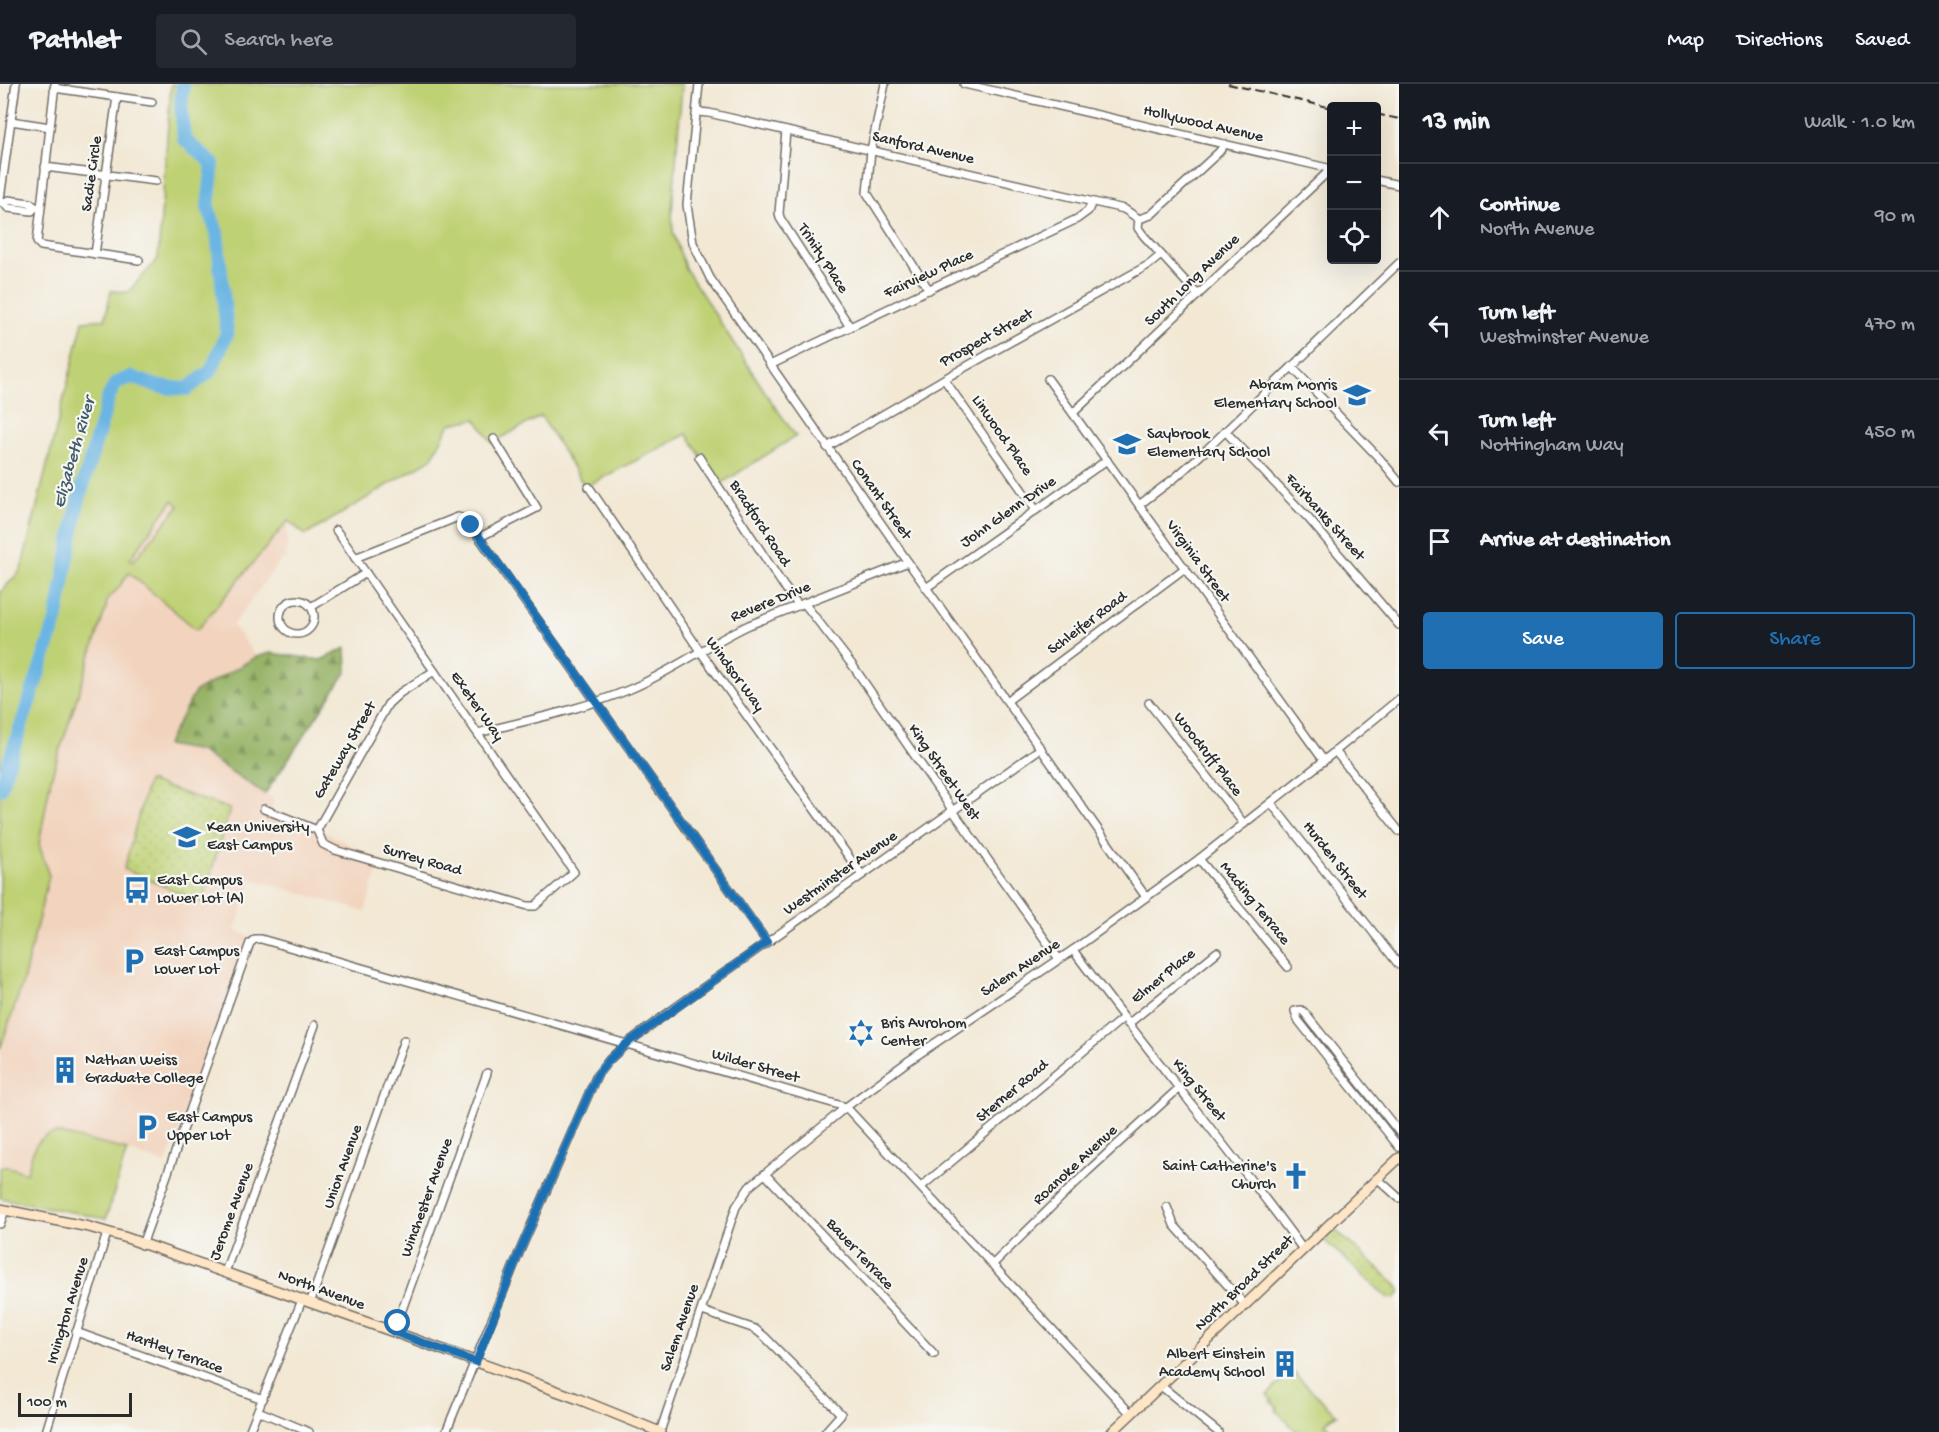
<!DOCTYPE html>
<meta charset="utf-8">
<style>
:root{--surface:#171b24;--page:#242831;--text:#f1f3f6;--muted:#9ea1a6;--line:#363941;--accent:#1f6fb2}
body{margin:0;font-family:"Gochi Hand",sans-serif;background:var(--page);color:var(--text)}
.controls{position:absolute;right:18px;top:18px;display:grid;overflow:hidden;border-radius:6px;box-shadow:0 6px 24px #0002}
.controls button{width:54px;height:54px;display:grid;place-items:center;padding:0;border:0;border-bottom:2px solid var(--line);background:var(--surface);color:var(--text);font:30px sans-serif}
.scale{position:absolute;left:18px;bottom:15px;width:114px;box-sizing:border-box;padding-left:6px;border:3px solid #2b2b2b;border-top:0;font-size:16px;line-height:21px;white-space:nowrap;color:#2b2b2b;-webkit-text-stroke:4px #f6f6f2;paint-order:stroke}
.stop{position:absolute;width:18px;height:18px;margin:-14px;border:4px solid #1f6fb2;border-radius:50%;background:#fff}
.stop.end{background:#1f6fb2;border-color:#fff;box-shadow:0 2px 6px #0008}
.list{margin:0;padding:0;list-style:none}
h2{display:flex;justify-content:space-between;align-items:center;height:78px;margin:0;padding:0 24px;font-size:26px}
h2 small{font-size:20px;font-weight:400;color:var(--muted)}
.list li{display:grid;grid-template-columns:39px 1fr auto;gap:18px;align-items:center;box-sizing:border-box;height:108px;padding:0 24px;border-top:2px solid var(--line)}
.list b{display:block;font-size:22px;white-space:nowrap}
.list p{margin:0;font-size:20px;white-space:nowrap;color:var(--muted)}
.list em{font-size:20px;font-style:normal;color:var(--muted)}
.actions{display:flex;gap:12px;padding:18px 24px}
.actions a{flex:1;padding:14px 0;border:2px solid var(--accent);border-radius:6px;text-align:center;font-size:21px;color:var(--accent)}
.actions .main{background:var(--accent);color:#fff}
.icon{flex:none;width:33px;height:33px;fill:none;stroke:currentColor;stroke-width:2;stroke-linecap:round;stroke-linejoin:round}
.map{position:relative;flex:none;width:1399px;height:1348px;overflow:hidden}
header{display:flex;align-items:center;gap:36px;box-sizing:border-box;height:84px;padding:0 30px;background:var(--surface);border-bottom:2px solid var(--line)}
header strong{font-size:28px}
nav{display:flex;gap:33px;margin-inline-start:auto;font-size:21px}
.search{width:420px;height:54px;background:var(--page);display:flex;align-items:center;gap:15px;box-sizing:border-box;padding:0 21px;border-radius:6px;color:var(--muted);font-size:22px}
main{display:flex}
aside{flex:1;background:var(--surface)}
.map>svg:first-child{display:block}
</style>
<header>
<strong>Pathlet</strong>
<div class="search"><svg class="icon" aria-label="search" viewBox="0 0 24 24"><circle cx="10" cy="10" r="6"/><path d="M15 15l6 6"/></svg>Search here</div>
<nav><a>Map</a><a>Directions</a><a>Saved</a></nav>
</header>
<main>
<div class="map">
<svg width="1399" height="1348" viewBox="0 0 1399 1348">
<defs>
<pattern id="grass-dots" width="8" height="8" patternUnits="userSpaceOnUse" patternTransform="scale(1.5)"><rect width="8" height="8" fill="#bfd174"/><path d="M2 2h.1M6 6h.1" fill="none" stroke="#a4b465" stroke-width="1.8" stroke-linecap="round"/></pattern>
<pattern id="forest-firs" width="22" height="20" patternUnits="userSpaceOnUse" patternTransform="scale(1.5)"><rect width="22" height="20" fill="#97b366"/><path d="M5 1l3.5 6h-7zM16 11l3.5 6h-7z" fill="#7b9254"/></pattern>
</defs>
<rect width="100%" height="100%" fill="#f6f6f2"/>
<filter id="ink" filterUnits="userSpaceOnUse"><feTurbulence type="fractalNoise" baseFrequency=".0167" numOctaves="2"/><feDisplacementMap in="SourceGraphic" scale="12" xChannelSelector="R" yChannelSelector="G"/><feConvolveMatrix kernelMatrix="1 2 1 2 8 2 1 2 1" color-interpolation-filters="sRGB"/></filter>
<filter id="wash" filterUnits="userSpaceOnUse"><feTurbulence type="fractalNoise" baseFrequency=".008" numOctaves="4" result="noise"/><feDisplacementMap in="SourceGraphic" scale="24" xChannelSelector="R" yChannelSelector="G"/><feGaussianBlur stdDeviation="1.35" result="paint"/><feColorMatrix in="noise" values="0 0 0 0 0 0 0 0 0 0 0 0 0 0 0 0 0 1.4 0 .05"/><feComposite in="paint" operator="in"/></filter>
<g filter="url(#wash)">
<rect width="100%" height="100%" fill="#f2e8d4"/>
<polygon fill="#f2d4be" points="173,416 179,421 288,437 286,476 282,474 233,541 256,573 195,608 166,661 200,667 274,716 270,726 320,746 381,776 365,828 252,795 235,846 252,853 207,978 166,1080 127,1067 106,1135 0,1114 0,965 22,901 49,792 39,760 51,694 107,515 130,475 164,431 162,429"/>
<g fill="url(#grass-dots)" stroke="#757e50" stroke-width="1.5">
<polygon points="148,697 230,725 202,819 124,785"/>
<polygon points="1334,1145 1399,1203 1399,1210 1394,1215 1387,1213 1324,1156"/>
</g>
<polygon fill="url(#forest-firs)" stroke="#616f48" stroke-width="1.5" points="346,564 347,587 265,710 200,667 166,661 195,608 256,573 271,569 321,576"/>
<g fill="#bfd174" stroke="#757e50" stroke-width="1.5" fill-rule="evenodd">
<path d="M171 0H682L672 128 673 148 685 184 769 314 796 352 719 401 687 350 585 403 541 332 492 359 476 335 450 340 431 375 306 451 288 437 197 546 129 489C121 499 118 508 107 515L106 524 51 694 39 760 49 792 22 901 0 965V509L21 486 83 237 105 235 111 207 128 208 158 175ZM173 416 179 422 133 477 130 475Z"/>
<path d="M56 1049 127 1066 106 1135 0 1114V1083H9L27 1089C32 1070 33 1053 56 1049Z"/>
<polygon points="1292,1287 1337,1331 1333,1332 1325,1340 1333,1348 1297,1348 1276,1326 1278,1324 1271,1318 1273,1316 1267,1311"/>
</g>
<g fill="none" stroke-linecap="round" stroke-linejoin="round">
<polyline stroke="#6bb5e3" stroke-width="14" points="0,705 56,537 78,418 109,312 116,299 131,293 160,303 187,305 211,287 227,249 217,148 208,123 213,80 184,55 181,23 183,0"/>
</g>
</g>
<g filter="url(#ink)">
<g fill="none" stroke-linecap="round" stroke-linejoin="round">
<defs>
<g id="street">
<polyline points="55,0 37,158 41,162 139,176"/>
<polyline points="699,0 687,121 693,159 710,194 908,478 1146,813"/>
<polyline points="885,0 871,66 867,109 929,206"/>
<polyline points="964,0 1332,85"/>
<polyline points="54,4 152,18"/>
<polyline points="698,28 709,29 1124,125 1139,135"/>
<polyline points="11,37 50,43"/>
<polyline points="786,47 779,129 780,134 850,243"/>
<polyline points="45,83 156,97"/>
<polyline points="1376,96 1399,101"/>
<polyline points="0,115 16,0"/>
<polyline points="0,118 4,119 8,116 30,119 35,123 40,124"/>
<polyline points="4,119 8,124 32,127 35,123"/>
<polyline points="1139,135 1151,131 1219,68 1225,60"/>
<polyline points="1139,135 1138,144 1144,152 1198,211"/>
<polyline points="95,170 117,13"/>
<polyline points="770,281 1077,135 1088,127 1092,118"/>
<polyline points="1292,283 1380,375 1399,398"/>
<polyline points="944,295 1036,426"/>
<polyline points="1048,295 1324,677"/>
<polyline points="1073,329 1332,84"/>
<polyline points="1225,347 1309,435 1399,541"/>
<polyline points="827,363 944,295 1150,180 1161,171"/>
<polyline points="699,373 783,501 799,522"/>
<polyline points="589,403 700,567 862,791"/>
<polyline points="1139,421 1176,393 1204,368 1399,179"/>
<polyline points="480,453 537,424 494,355"/>
<polyline points="355,474 458,433 466,435 767,858"/>
<polyline points="926,504 1107,376"/>
<circle cx="297" cy="533" r="17"/>
<polyline points="804,519 853,582 953,727 1059,875"/>
<polyline points="311,523 366,489"/>
<polyline points="1007,617 1185,484"/>
<polyline points="1149,619 1244,740"/>
<path d="M478 649C528 636 580 626 628 606 670 589 708 560 749 541L908 478"/>
<polyline points="1335,667 1399,747"/>
<polyline points="1271,719 1399,881"/>
<polyline points="264,725 317,746 323,760 335,766 528,822 535,822 574,788 336,446"/>
<polyline points="317,746 388,620 400,609 434,587"/>
<polyline points="1199,775 1288,883"/>
<path d="M1073 866C1147 967 1228 1063 1302 1164"/>
<polyline points="1128,940 1217,868"/>
<polyline points="1399,1048 1304,928 1301,926 1295,927 1298,936 1399,1063"/>
<polyline points="765,1090 934,1270"/>
<polyline points="1377,1094 1399,1114"/>
<polyline points="921,1103 1123,934"/>
<polyline points="1167,1123 1174,1141 1245,1221"/>
<polyline points="0,1140 5,1126"/>
<polyline points="142,1161 250,859 255,855 261,855 846,1023 1131,1330"/>
<polyline points="993,1180 1088,1087 1178,1005"/>
<polyline points="225,1188 315,941"/>
<polyline points="310,1219 404,956"/>
<polyline points="702,1227 755,1245 765,1253 841,1330 825,1348"/>
<polyline points="76,1248 263,1315"/>
<polyline points="394,1248 487,989"/>
<polyline points="1161,1302 1218,1348"/>
<polyline points="258,1327 309,1348"/>
<polyline points="46,1348 107,1149"/>
<polyline points="249,1348 302,1216"/>
<polyline points="446,1348 519,1169 597,991 609,976 626,960 672,926 1041,664"/>
<polyline points="660,1348 736,1123 750,1102 846,1023 907,978 1073,866 1199,775 1316,683 1399,615"/>
</g>
<g id="secondary">
<polyline points="0,1125 89,1143 124,1153 394,1248 576,1314 660,1348"/>
<polyline points="1112,1348 1399,1074"/>
</g>
</defs>
<use href="#street" stroke="#716d66" stroke-width="10"/>
<use href="#secondary" stroke="#716d66" stroke-width="12"/>
<use href="#street" stroke="#fff" stroke-width="7"/>
<use href="#secondary" stroke="#fde5c5" stroke-width="9"/>
<g stroke="#2b2b2b" stroke-width="2" stroke-dasharray="9 4.5" stroke-linecap="butt">
<polyline points="1228,0 1332,24"/>
<polyline points="1376,30 1399,35"/>
</g>
</g>
</g>
<g fill="none" stroke-linecap="round" stroke-linejoin="round" filter="url(#ink)">
<polyline stroke="#1f6fb2" stroke-width="8" points="398,1239 394,1248 476,1278 519,1169 597,991 609,976 626,960 767,858 471,441"/>
</g>
<defs>
<symbol id="school-bare" viewBox="-9 -9 18 18"><path d="M0-5L7-2L0 1L-7-2ZM-4 1L0 2.5L4 1V4Q0 6-4 4Z" fill="#1f6fb2" stroke="#f6f6f2" stroke-width="2.5" paint-order="stroke"/></symbol>
<symbol id="university-bare" viewBox="-9 -9 18 18"><path d="M0-5L7-2L0 1L-7-2ZM-4 1L0 2.5L4 1V4Q0 6-4 4Z" fill="#1f6fb2" stroke="#f6f6f2" stroke-width="2.5" paint-order="stroke"/></symbol>
<symbol id="bus-bare" viewBox="-9 -9 18 18"><path d="M-5-6H5V4H4V6H2V4H-2V6H-4V4H-5ZM-3.5-4V0h7V-4ZM-3.5 1.2v1.5H-2V1.2ZM2 1.2v1.5H3.5V1.2Z" fill="#1f6fb2" stroke="#f6f6f2" stroke-width="2.5" paint-order="stroke"/></symbol>
<symbol id="parking-bare" viewBox="-9 -9 18 18"><path d="M-3.5-5.5H1a3.5 3.5 0 0 1 0 7H-1V5.5H-3.5ZM-1-3.4V-.6H.8a1.4 1.4 0 0 0 0-2.8Z" fill="#1f6fb2" stroke="#f6f6f2" stroke-width="2.5" paint-order="stroke"/></symbol>
<symbol id="synagogue-bare" viewBox="-9 -9 18 18"><path d="M0-6.5L5.6 3.2H-5.6ZM0 6.5L5.6-3.2H-5.6Z" fill="#1f6fb2" stroke="#f6f6f2" stroke-width="2.5" paint-order="stroke"/></symbol>
<symbol id="building-bare" viewBox="-9 -9 18 18"><path d="M-4-6H4V6H1V3H-1V6H-4ZM-2.5-4.3h1.7v1.8h-1.7ZM.8-4.3h1.7v1.8H.8ZM-2.5-1h1.7V.8h-1.7ZM.8-1h1.7V.8H.8Z" fill="#1f6fb2" stroke="#f6f6f2" stroke-width="2.5" paint-order="stroke"/></symbol>
<symbol id="church-bare" viewBox="-9 -9 18 18"><path d="M-1.2-6h2.4v3.5h3.3v2.4h-3.3V6h-2.4V-.1h-3.3v-2.4h3.3Z" fill="#1f6fb2" stroke="#f6f6f2" stroke-width="2.5" paint-order="stroke"/></symbol>
</defs>
<g fill-rule="evenodd">
<use href="#school-bare" x="1338" y="292" width="38" height="38"/>
<use href="#school-bare" x="1108" y="341" width="38" height="38"/>
<use href="#university-bare" x="168" y="734" width="38" height="38"/>
<use href="#bus-bare" x="118" y="787" width="38" height="38"/>
<use href="#parking-bare" x="115" y="858" width="38" height="38"/>
<use href="#synagogue-bare" x="842" y="930" width="38" height="38"/>
<use href="#building-bare" x="46" y="967" width="38" height="38"/>
<use href="#parking-bare" x="128" y="1024" width="38" height="38"/>
<use href="#church-bare" x="1277" y="1073" width="38" height="38"/>
<use href="#building-bare" x="1266" y="1261" width="38" height="38"/>
</g>
<g text-anchor="middle" dominant-baseline="central" stroke-width="4.5" stroke-linejoin="round" paint-order="stroke">
<g font-size="16" fill="#2b2b2b" stroke="#f6f6f2">
<text transform="translate(1203 41) rotate(13)">Hollywood Avenue</text>
<text transform="translate(923 65) rotate(13)">Sanford Avenue</text>
<text transform="translate(93 90) rotate(-82)">Sadie Circle</text>
<text transform="translate(822 175) rotate(57)">Trinity Place</text>
<text transform="translate(929 191) rotate(-25)">Fairview Place</text>
<text transform="translate(1193 197) rotate(-44)">South Long Avenue</text>
<text transform="translate(987 255) rotate(-29)">Prospect Street</text>
<text transform="translate(1001 352) rotate(55)">Linwood Place</text>
<text transform="translate(880 416) rotate(55)">Conant Street</text>
<text transform="translate(1009 429) rotate(-35)">John Glenn Drive</text>
<text transform="translate(1324 434) rotate(48)">Fairbanks Street</text>
<text transform="translate(759 440) rotate(57)">Bradford Road</text>
<text transform="translate(1197 478) rotate(54)">Virginia Street</text>
<text transform="translate(771 519) rotate(-22)">Revere Drive</text>
<text transform="translate(1088 540) rotate(-37)">Schleifer Road</text>
<text transform="translate(734 591) rotate(54)">Windsor Way</text>
<text transform="translate(476 623) rotate(55)">Exeter Way</text>
<text transform="translate(346 667) rotate(-60)">Gateway Street</text>
<text transform="translate(1207 671) rotate(52)">Woodruff Place</text>
<text transform="translate(943 689) rotate(55)">King Street West</text>
<text transform="translate(422 777) rotate(16)">Surrey Road</text>
<text transform="translate(1334 777) rotate(52)">Hurden Street</text>
<text transform="translate(841 790) rotate(-35)">Westminster Avenue</text>
<text transform="translate(1254 820) rotate(51)">Mading Terrace</text>
<text transform="translate(1021 885) rotate(-34)">Salem Avenue</text>
<text transform="translate(1164 893) rotate(-39)">Elmer Place</text>
<text transform="translate(755 983) rotate(16)">Wilder Street</text>
<text transform="translate(1198 1007) rotate(51)">King Street</text>
<text transform="translate(1013 1008) rotate(-40)">Sterner Road</text>
<text transform="translate(1076 1082) rotate(-43)">Roanoke Avenue</text>
<text transform="translate(344 1083) rotate(-70)">Union Avenue</text>
<text transform="translate(428 1114) rotate(-70)">Winchester Avenue</text>
<text transform="translate(233 1128) rotate(-70)">Jerome Avenue</text>
<text transform="translate(859 1171) rotate(47)">Bauer Terrace</text>
<text transform="translate(1245 1200) rotate(-44)">North Broad Street</text>
<text transform="translate(321 1207) rotate(20)">North Avenue</text>
<text transform="translate(69 1227) rotate(-73)">Irvington Avenue</text>
<text transform="translate(681 1244) rotate(-71)">Salem Avenue</text>
<text transform="translate(174 1269) rotate(20)">Hartley Terrace</text>
</g>
<g font-size="16" fill="#2b2b2b" stroke="#f6f6f2" text-anchor="start">
<text x="1337" y="302" text-anchor="end">Abram Morris<tspan x="1337" dy="18">Elementary School</tspan></text>
<text x="1147" y="351">Saybrook<tspan x="1147" dy="18">Elementary School</tspan></text>
<text x="207" y="744">Kean University<tspan x="207" dy="18">East Campus</tspan></text>
<text x="157" y="797">East Campus<tspan x="157" dy="18">Lower Lot (A)</tspan></text>
<text x="154" y="868">East Campus<tspan x="154" dy="18">Lower Lot</tspan></text>
<text x="881" y="940">Bris Avrohom<tspan x="881" dy="18">Center</tspan></text>
<text x="85" y="977">Nathan Weiss<tspan x="85" dy="18">Graduate College</tspan></text>
<text x="167" y="1034">East Campus<tspan x="167" dy="18">Upper Lot</tspan></text>
<text x="1276" y="1083" text-anchor="end">Saint Catherine's<tspan x="1276" dy="18">Church</tspan></text>
<text x="1265" y="1271" text-anchor="end">Albert Einstein<tspan x="1265" dy="18">Academy School</tspan></text>
</g>
<g font-size="18" font-style="italic" fill="#415b6b" stroke="#f6f6f2">
<text transform="translate(75 369) rotate(-74)">Elizabeth River</text>
</g>
</g>
</svg>
<div class="controls">
<button>+</button>
<button>−</button>
<button><svg class="icon" aria-label="locate" viewBox="0 0 24 24"><circle cx="12" cy="12" r="6"/><path d="M12 2v4M12 18v4M2 12h4M18 12h4"/></svg></button>
</div>
<div class="scale">100 m</div>
<div class="stop" style="left:398px;top:1239px"></div>
<div class="stop end" style="left:471px;top:441px"></div>
</div>
<aside>
<h2>13 min<small>Walk · 1.0 km</small></h2>
<ul class="list">
<li><svg class="icon" aria-label="ahead" viewBox="0 0 24 24"><path d="M12 20V5M6 11l6-6 6 6"/></svg><div><b>Continue</b><p>North Avenue</p></div><em>90 m</em></li>
<li><svg class="icon" aria-label="left" viewBox="0 0 24 24"><path d="M17 20v-9H6M10 6l-5 5 5 5"/></svg><div><b>Turn left</b><p>Westminster Avenue</p></div><em>470 m</em></li>
<li><svg class="icon" aria-label="left" viewBox="0 0 24 24"><path d="M17 20v-9H6M10 6l-5 5 5 5"/></svg><div><b>Turn left</b><p>Nottingham Way</p></div><em>450 m</em></li>
<li><svg class="icon" aria-label="arrive" viewBox="0 0 24 24"><path d="M6 21V4h12l-3 4 3 4H6"/></svg><div><b>Arrive at destination</b></div></li>
</ul>
<div class="actions"><a class="main">Save</a><a>Share</a></div>
</aside>
</main>
